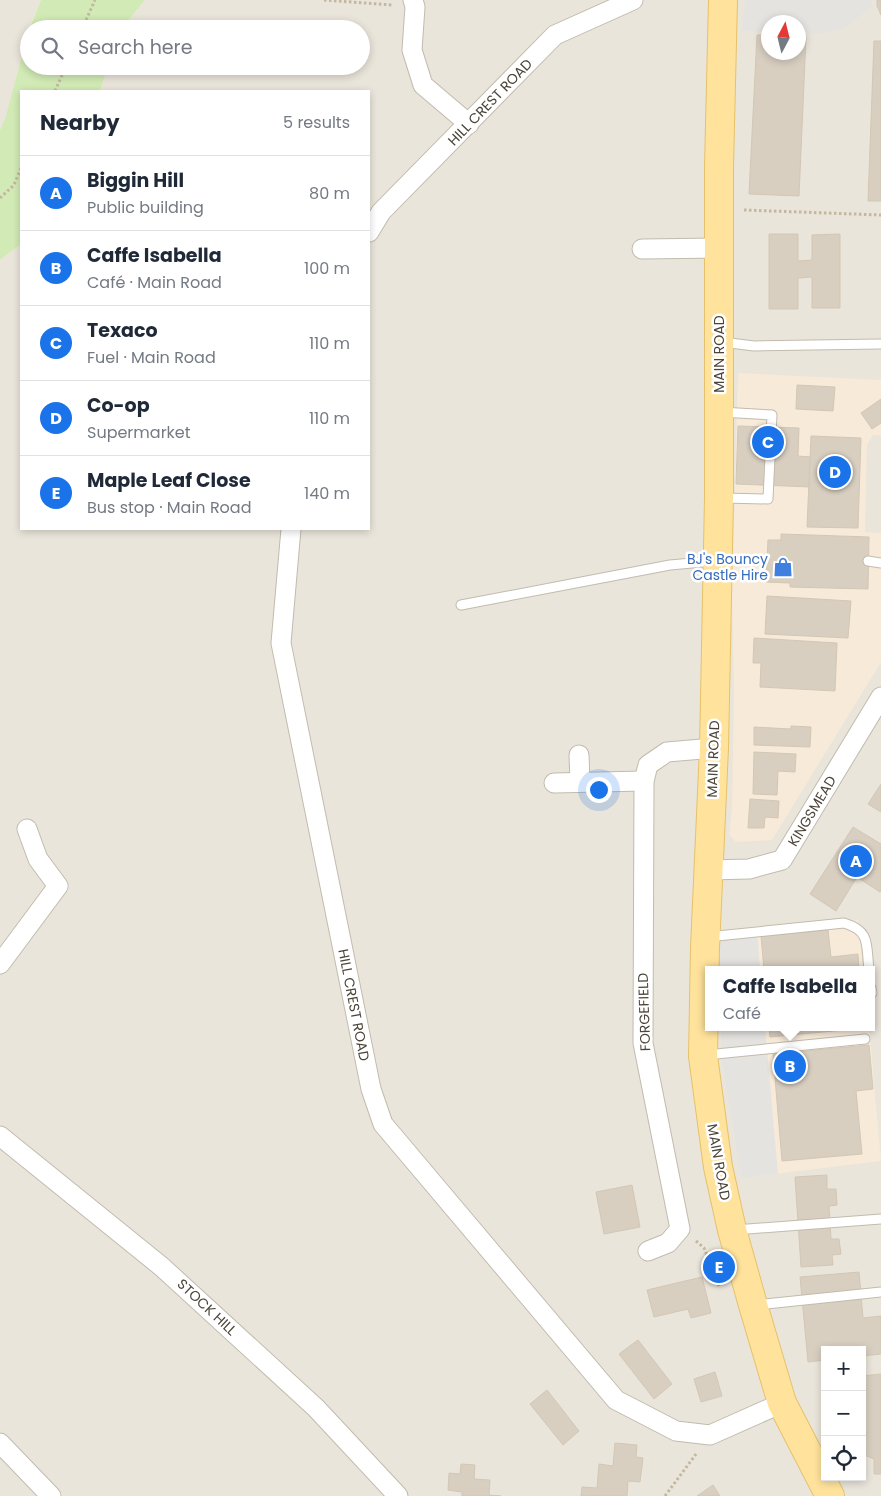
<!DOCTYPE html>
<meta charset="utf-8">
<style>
:root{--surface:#fff;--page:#f2f2f3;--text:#1f2937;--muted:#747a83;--line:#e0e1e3;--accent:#1a73e8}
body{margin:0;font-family:Poppins,sans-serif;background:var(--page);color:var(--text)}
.controls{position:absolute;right:15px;bottom:15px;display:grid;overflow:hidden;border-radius:0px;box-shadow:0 2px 8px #0003}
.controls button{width:45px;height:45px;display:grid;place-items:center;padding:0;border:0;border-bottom:1px solid var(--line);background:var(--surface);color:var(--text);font:25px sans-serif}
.compass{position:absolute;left:761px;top:15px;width:45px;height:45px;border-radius:50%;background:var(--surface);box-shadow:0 2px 8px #0003;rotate:7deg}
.you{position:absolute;left:598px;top:789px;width:18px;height:18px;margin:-12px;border:4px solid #fff;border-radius:50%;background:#1a73e8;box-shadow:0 0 0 8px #1a73e833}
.badge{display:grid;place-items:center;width:32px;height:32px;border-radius:50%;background:var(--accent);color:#fff;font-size:16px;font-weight:700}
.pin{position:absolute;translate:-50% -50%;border:2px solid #fff;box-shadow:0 1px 5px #0006}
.popup{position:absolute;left:705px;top:966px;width:170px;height:65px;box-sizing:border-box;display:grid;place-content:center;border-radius:0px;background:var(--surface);filter:drop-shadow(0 1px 4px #0005);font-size:16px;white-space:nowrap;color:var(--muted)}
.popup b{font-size:19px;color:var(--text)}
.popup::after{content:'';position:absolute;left:50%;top:100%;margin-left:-10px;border:10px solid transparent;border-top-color:var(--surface)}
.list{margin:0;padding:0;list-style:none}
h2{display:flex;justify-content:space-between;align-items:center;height:65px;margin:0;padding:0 20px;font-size:21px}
h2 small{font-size:16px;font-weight:400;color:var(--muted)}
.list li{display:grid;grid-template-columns:32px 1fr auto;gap:15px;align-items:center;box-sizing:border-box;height:75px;padding:0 20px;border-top:1px solid var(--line)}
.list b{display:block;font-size:19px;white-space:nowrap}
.list p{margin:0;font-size:16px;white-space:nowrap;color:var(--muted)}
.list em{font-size:16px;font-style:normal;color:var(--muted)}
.icon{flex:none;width:28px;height:28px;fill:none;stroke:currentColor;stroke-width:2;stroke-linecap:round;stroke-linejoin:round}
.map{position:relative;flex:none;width:881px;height:1496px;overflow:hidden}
.search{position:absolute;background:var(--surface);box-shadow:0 2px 8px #0003;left:20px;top:20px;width:350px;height:55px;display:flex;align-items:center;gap:12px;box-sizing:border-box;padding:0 18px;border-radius:28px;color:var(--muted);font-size:19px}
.panel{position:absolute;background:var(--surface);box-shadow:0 2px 8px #0003;left:20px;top:90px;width:350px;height:440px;border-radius:0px}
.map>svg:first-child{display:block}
</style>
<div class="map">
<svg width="881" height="1496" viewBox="0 0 881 1496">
<rect width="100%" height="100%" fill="#f6f3ec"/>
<g fill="#eae5da" fill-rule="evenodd">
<polygon points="0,0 41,0 30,25 5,120 0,130"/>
<path d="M145 0H881V1496H0V260L21 244V529H369V91H100L108 66H361V29H121ZM768 22H798V52H768ZM709 970H871V1027H709ZM825 1350H862V1477H825Z"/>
</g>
<g fill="#f7ead8">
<polygon points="738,373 881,380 881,435 873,435 867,445 865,532 881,533 881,662 772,840 736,842 729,834 732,809 734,692 732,594"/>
<polygon points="858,920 863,970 719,970 718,931"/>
<polygon points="720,1027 869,1027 881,1161 741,1178 722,1064"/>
</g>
<g fill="#d2eab5">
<polygon points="41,0 145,0 121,29 29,29"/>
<polygon points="29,29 29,66 108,66 100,91 21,91 21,244 0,260 0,130 5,119"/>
</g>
<g fill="#e5e3e0">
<polygon points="745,0 872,0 872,7 843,29 817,34 799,33 798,22 768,22 768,32 742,31"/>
<polygon points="757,928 760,970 719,970 718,931"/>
<polygon points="720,1027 765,1027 778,1174 741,1178 722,1064"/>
</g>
<g fill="#d8cfc1" stroke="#d3c7b4">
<polygon points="877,0 881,0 881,15 877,6"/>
<polygon points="757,35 768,35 768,52 798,52 798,36 806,37 799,196 749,194"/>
<polygon points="874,41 881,41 881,201 868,201"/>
<polygon points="769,234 798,234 798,261 812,260 812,235 840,234 840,308 812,308 812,277 798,278 798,309 769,309"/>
<polygon points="797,385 835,387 833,411 796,409"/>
<polygon points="881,399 881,423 872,429 861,413"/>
<polygon points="738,426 799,428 798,456 811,457 810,487 736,484"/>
<polygon points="811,436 861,438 858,528 807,527"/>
<polygon points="781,534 869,537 868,589 790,587 790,583 766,582 768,540 781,540"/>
<polygon points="767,596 851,601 848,638 765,634"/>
<polygon points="754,638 837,643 835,691 760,687 761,663 753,663"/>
<polygon points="791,726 811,727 810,747 754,745 754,727 791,729"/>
<polygon points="754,752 796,754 795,772 778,771 777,795 753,794"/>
<polygon points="881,784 881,812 868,804"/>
<polygon points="750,799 779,801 778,818 765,817 764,828 748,828"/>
<polygon points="853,827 881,844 881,890 880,892 857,877 836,911 810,894"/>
<polygon points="828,930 831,957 858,954 859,970 764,970 761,936"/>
<polygon points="769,1027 865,1027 865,1028 770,1037"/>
<polygon points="869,1045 873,1089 856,1091 862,1154 782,1161 773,1054"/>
<polygon points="827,1175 827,1189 836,1189 837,1205 829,1206 831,1239 839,1239 841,1254 832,1255 833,1265 801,1267 795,1177"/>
<polygon points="632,1185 640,1227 604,1234 596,1192"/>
<polygon points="859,1272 863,1318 881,1316 881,1354 862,1356 862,1350 825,1350 825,1360 808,1362 800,1277"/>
<polygon points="702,1277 711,1313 691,1318 688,1309 654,1317 647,1290"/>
<polygon points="638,1340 672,1384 654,1399 619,1354"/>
<polygon points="715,1372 722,1396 701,1402 694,1379"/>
<polygon points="881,1374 881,1474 874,1474 874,1459 862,1454 862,1376"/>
<polygon points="547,1390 579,1431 563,1445 530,1404"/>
<polygon points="615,1443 637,1445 636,1457 643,1458 640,1482 628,1481 627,1496 581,1496 582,1487 597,1488 599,1464 613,1466"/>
<polygon points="461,1464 475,1465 474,1479 490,1480 489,1495 501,1496 462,1496 462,1492 448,1490 449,1473 460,1474"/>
<polygon points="713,1485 720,1496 697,1496"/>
</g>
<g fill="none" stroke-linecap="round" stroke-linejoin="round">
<defs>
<g id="service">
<polyline points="722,342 754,346 880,344"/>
<polyline points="721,412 772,415 768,499 723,498"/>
<polyline points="868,561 881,563"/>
<polyline points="461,605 670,565 714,561"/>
<path d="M707 937 844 923C871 931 866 945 869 970"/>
<polyline points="871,988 872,993"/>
<polyline points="706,1055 865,1039"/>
<polyline points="734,1230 881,1219"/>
<polyline points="756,1305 881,1292"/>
</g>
<g id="minor">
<polyline points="413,0 415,7 412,50 423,85 469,124"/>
<polyline points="369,232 381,212 555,35 633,0"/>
<polyline points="642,249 719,248"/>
<polyline points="291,529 281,643 371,1089 383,1124 616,1400 676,1431 710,1435 782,1403"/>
<polyline points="579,755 580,781"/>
<polyline points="554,783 644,781"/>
<polyline points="708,870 749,869 782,860 881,697"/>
<polyline points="0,964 58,886 38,859 27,829"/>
<polyline points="0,1136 162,1267 316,1408 398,1496"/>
<polyline points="648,1251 668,1243 680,1229 643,1043 644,781 648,765 667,752 714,748"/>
<polyline points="0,1443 51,1496"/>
</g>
<polyline id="primary" points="723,0 719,167 719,498 714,748 705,948 703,1056 718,1167 732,1230 753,1305 782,1403 830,1496"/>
</defs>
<use href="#service" stroke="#c2bbae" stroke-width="11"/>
<use href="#minor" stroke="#c2bbae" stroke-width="21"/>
<use href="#primary" stroke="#e6c16a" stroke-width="30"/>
<g stroke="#c4b79f" stroke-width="3" stroke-dasharray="2.5 2.5" stroke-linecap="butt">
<polyline points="324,0 392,5"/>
<polyline points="82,29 95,0"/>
<polyline points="55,91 66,66"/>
<polyline points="0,198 14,185 21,168"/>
<polyline points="744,210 881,215"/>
<polyline points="696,1241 704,1248 719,1286"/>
<polyline points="665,1496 696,1454"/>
</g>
<use href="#service" stroke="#fff" stroke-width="9"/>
<use href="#minor" stroke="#fff" stroke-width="19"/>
<use href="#primary" stroke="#ffe39c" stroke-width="28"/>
</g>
<defs>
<symbol id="shop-bare" viewBox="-9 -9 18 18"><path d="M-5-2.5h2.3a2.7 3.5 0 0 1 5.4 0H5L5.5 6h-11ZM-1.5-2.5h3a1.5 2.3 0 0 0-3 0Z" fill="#3f7fe0" stroke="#fff" stroke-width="2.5" paint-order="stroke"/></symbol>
</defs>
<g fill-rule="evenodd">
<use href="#shop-bare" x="769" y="553" width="28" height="28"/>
</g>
<g text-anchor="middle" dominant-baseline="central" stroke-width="5" stroke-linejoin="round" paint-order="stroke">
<g font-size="14" fill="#4b4439" stroke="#fff">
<text transform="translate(490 102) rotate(-46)">HILL CREST ROAD</text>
<text transform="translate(719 354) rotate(-90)">MAIN ROAD</text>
<text transform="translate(713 759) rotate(-88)">MAIN ROAD</text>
<text transform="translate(812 811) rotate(-59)">KINGSMEAD</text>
<text transform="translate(354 1005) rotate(79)">HILL CREST ROAD</text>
<text transform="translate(644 1012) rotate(-92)">FORGEFIELD</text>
<text transform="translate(719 1162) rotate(80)">MAIN ROAD</text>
<text transform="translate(207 1307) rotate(43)">STOCK HILL</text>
</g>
<g font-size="14" fill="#366cbe" stroke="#fff" text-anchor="end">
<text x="768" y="559">BJ's Bouncy<tspan x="768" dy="16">Castle Hire</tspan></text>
</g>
</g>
</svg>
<div class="controls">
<button>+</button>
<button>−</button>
<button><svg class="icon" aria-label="locate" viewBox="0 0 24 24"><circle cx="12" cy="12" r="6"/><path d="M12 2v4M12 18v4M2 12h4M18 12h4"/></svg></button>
</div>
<svg class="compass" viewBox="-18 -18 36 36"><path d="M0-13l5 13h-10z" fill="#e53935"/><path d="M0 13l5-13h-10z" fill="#747a83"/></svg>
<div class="you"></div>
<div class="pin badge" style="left:856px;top:861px">A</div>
<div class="pin badge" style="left:790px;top:1066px">B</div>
<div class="popup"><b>Caffe Isabella</b>Café</div>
<div class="pin badge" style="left:768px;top:442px">C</div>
<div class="pin badge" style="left:835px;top:472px">D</div>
<div class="pin badge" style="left:719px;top:1267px">E</div>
<div class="search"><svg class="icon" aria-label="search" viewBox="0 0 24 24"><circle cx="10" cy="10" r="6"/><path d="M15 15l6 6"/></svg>Search here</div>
<section class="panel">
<h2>Nearby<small>5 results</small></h2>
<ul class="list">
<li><span class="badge">A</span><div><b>Biggin Hill</b><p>Public building</p></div><em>80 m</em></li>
<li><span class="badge">B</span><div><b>Caffe Isabella</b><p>Café · Main Road</p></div><em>100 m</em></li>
<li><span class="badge">C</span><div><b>Texaco</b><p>Fuel · Main Road</p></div><em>110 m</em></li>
<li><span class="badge">D</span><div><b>Co-op</b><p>Supermarket</p></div><em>110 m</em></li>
<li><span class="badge">E</span><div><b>Maple Leaf Close</b><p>Bus stop · Main Road</p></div><em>140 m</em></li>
</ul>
</section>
</div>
